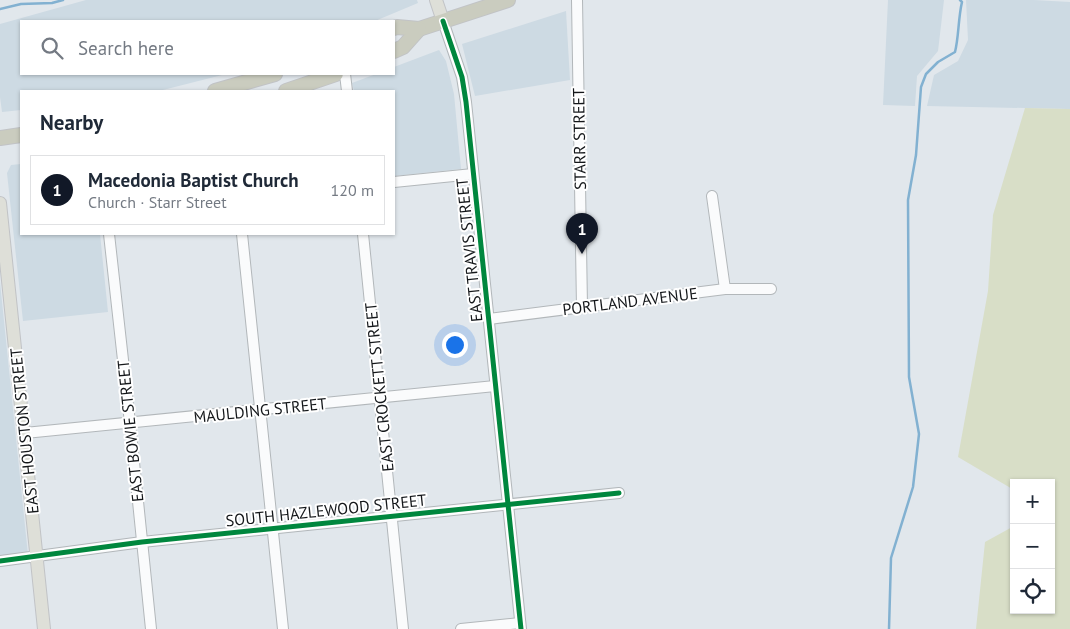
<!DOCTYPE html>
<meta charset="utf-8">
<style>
:root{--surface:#fff;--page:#f6f6f7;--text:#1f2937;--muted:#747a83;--line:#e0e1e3;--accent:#111827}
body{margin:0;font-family:"PT Sans",sans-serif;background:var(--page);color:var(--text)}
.controls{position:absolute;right:15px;bottom:15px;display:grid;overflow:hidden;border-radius:0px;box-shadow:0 1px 4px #0004}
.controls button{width:45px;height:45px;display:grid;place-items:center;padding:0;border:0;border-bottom:1px solid var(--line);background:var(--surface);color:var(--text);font:25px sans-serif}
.you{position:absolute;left:454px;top:344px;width:18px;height:18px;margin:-12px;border:4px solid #fff;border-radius:50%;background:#1a73e8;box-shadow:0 0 0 8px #1a73e833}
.badge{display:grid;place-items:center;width:32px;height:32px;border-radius:50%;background:var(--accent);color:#fff;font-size:16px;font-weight:700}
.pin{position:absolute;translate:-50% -41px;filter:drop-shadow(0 1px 2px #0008)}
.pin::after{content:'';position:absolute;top:26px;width:18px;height:15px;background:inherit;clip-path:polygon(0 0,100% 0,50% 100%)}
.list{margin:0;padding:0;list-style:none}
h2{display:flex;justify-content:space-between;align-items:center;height:65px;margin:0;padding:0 20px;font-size:21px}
h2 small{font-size:16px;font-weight:400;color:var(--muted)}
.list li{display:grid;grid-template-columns:32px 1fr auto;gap:15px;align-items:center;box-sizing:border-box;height:70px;margin:0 10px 10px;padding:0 10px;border:1px solid var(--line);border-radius:0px}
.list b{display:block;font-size:19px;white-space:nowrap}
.list p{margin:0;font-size:16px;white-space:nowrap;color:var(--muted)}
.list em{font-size:16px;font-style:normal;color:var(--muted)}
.icon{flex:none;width:28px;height:28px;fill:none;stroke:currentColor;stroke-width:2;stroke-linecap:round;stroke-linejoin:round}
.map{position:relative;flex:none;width:1070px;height:629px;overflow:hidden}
.search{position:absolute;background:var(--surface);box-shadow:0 1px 4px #0004;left:20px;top:20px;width:375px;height:55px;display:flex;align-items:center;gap:12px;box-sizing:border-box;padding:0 18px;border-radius:0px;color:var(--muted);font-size:19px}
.panel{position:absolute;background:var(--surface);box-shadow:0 1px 4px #0004;left:20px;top:90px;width:375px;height:145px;border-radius:0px}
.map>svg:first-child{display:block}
</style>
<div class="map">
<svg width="1070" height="629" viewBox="0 0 1070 629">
<rect width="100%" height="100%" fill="#e1e7ec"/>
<g fill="#cddae3">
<polygon points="86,0 417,0 418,3 375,21 21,21 21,74 226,74 159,91 21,91 21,110 2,112 0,97 0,24"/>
<polygon points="888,0 944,0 938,51 917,76 915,106 883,105"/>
<polygon points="966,0 1034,0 1070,2 1070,109 927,106 934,75 958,61 968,40"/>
<polygon points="566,11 570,80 475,96 462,44"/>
<polygon points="439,50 446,61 454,94 461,169 394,176 394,91 354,91 352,83 376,74 394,74 394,67"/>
<polygon points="21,164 21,234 100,234 108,312 23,321 7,173 11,165"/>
<polygon points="0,282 28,555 0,557"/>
</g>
<polygon fill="#d8dec7" points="1025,108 1070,109 1070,629 976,629 985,542 1014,526 1014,610 1051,610 1051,483 1014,483 1014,490 958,457 988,291 993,215"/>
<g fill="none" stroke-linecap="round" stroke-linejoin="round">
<g stroke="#82b1d1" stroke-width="2.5">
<polyline points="0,9 21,4 52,3 63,0"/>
<path d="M889 629 891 558 913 487 919 434 909 377 908 200 916 155 921 87 926 74 938 62 955 52C959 36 958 19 962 2L960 0"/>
</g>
<defs>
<g id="minor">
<polyline points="577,0 582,307"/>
<polyline points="443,21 462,77 466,102 521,629"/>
<polyline points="345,74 347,91"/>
<polyline points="394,182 473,174"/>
<polyline points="712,196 725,289"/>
<polyline points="109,234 130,423 151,629"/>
<polyline points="242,234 283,629"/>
<polyline points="363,234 403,629"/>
<polyline points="489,319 725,289 771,289"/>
<polyline points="25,433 495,386"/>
<polyline points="0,561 142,542 619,493"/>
<polyline points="461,629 520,623"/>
</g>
<g id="major">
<polyline points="436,0 443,21"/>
<polyline points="0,203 44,629"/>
</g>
<g id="highway">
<polyline points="394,28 397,27 419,29 508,0"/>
<polyline points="394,51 403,47 419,29"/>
<polyline points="215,91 275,74"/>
<polyline points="286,91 336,74"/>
<polyline points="0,138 21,135"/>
</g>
</defs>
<use href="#minor" stroke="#b2b7ba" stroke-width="12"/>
<use href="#major" stroke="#c1c3c6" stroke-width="14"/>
<use href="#highway" stroke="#c1c3c6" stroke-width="16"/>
<use href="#minor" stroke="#fafbfc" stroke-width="10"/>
<use href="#major" stroke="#dedfd8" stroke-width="12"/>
<use href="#highway" stroke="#caccbf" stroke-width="14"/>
<defs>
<g id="cycleway">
<polyline points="443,21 462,77 466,102 521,629"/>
<polyline points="0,561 142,542 619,493"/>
</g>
</defs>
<use href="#cycleway" stroke="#fff" stroke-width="8"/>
<use href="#cycleway" stroke="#00873e" stroke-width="5"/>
</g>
<g text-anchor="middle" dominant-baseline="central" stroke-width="4" stroke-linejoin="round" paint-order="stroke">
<g font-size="16" fill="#14171a" stroke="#fff">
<text transform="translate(579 139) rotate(-91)">STARR STREET</text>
<text transform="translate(469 250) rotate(-96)">EAST TRAVIS STREET</text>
<text transform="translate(630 301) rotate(-7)">PORTLAND AVENUE</text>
<text transform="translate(379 387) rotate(-96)">EAST CROCKETT STREET</text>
<text transform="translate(260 410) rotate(-6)">MAULDING STREET</text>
<text transform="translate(24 431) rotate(-96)">EAST HOUSTON STREET</text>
<text transform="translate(130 431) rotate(-96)">EAST BOWIE STREET</text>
<text transform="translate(326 510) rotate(-6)">SOUTH HAZLEWOOD STREET</text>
</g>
</g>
</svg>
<div class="controls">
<button>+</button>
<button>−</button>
<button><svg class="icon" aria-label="locate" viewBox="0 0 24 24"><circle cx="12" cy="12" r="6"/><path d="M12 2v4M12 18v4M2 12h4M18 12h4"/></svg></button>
</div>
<div class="you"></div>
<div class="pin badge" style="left:582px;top:254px">1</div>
<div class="search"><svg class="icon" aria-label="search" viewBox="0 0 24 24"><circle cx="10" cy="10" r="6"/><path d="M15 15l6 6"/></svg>Search here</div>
<section class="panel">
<h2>Nearby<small></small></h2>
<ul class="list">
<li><span class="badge">1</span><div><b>Macedonia Baptist Church</b><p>Church · Starr Street</p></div><em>120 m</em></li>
</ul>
</section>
</div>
